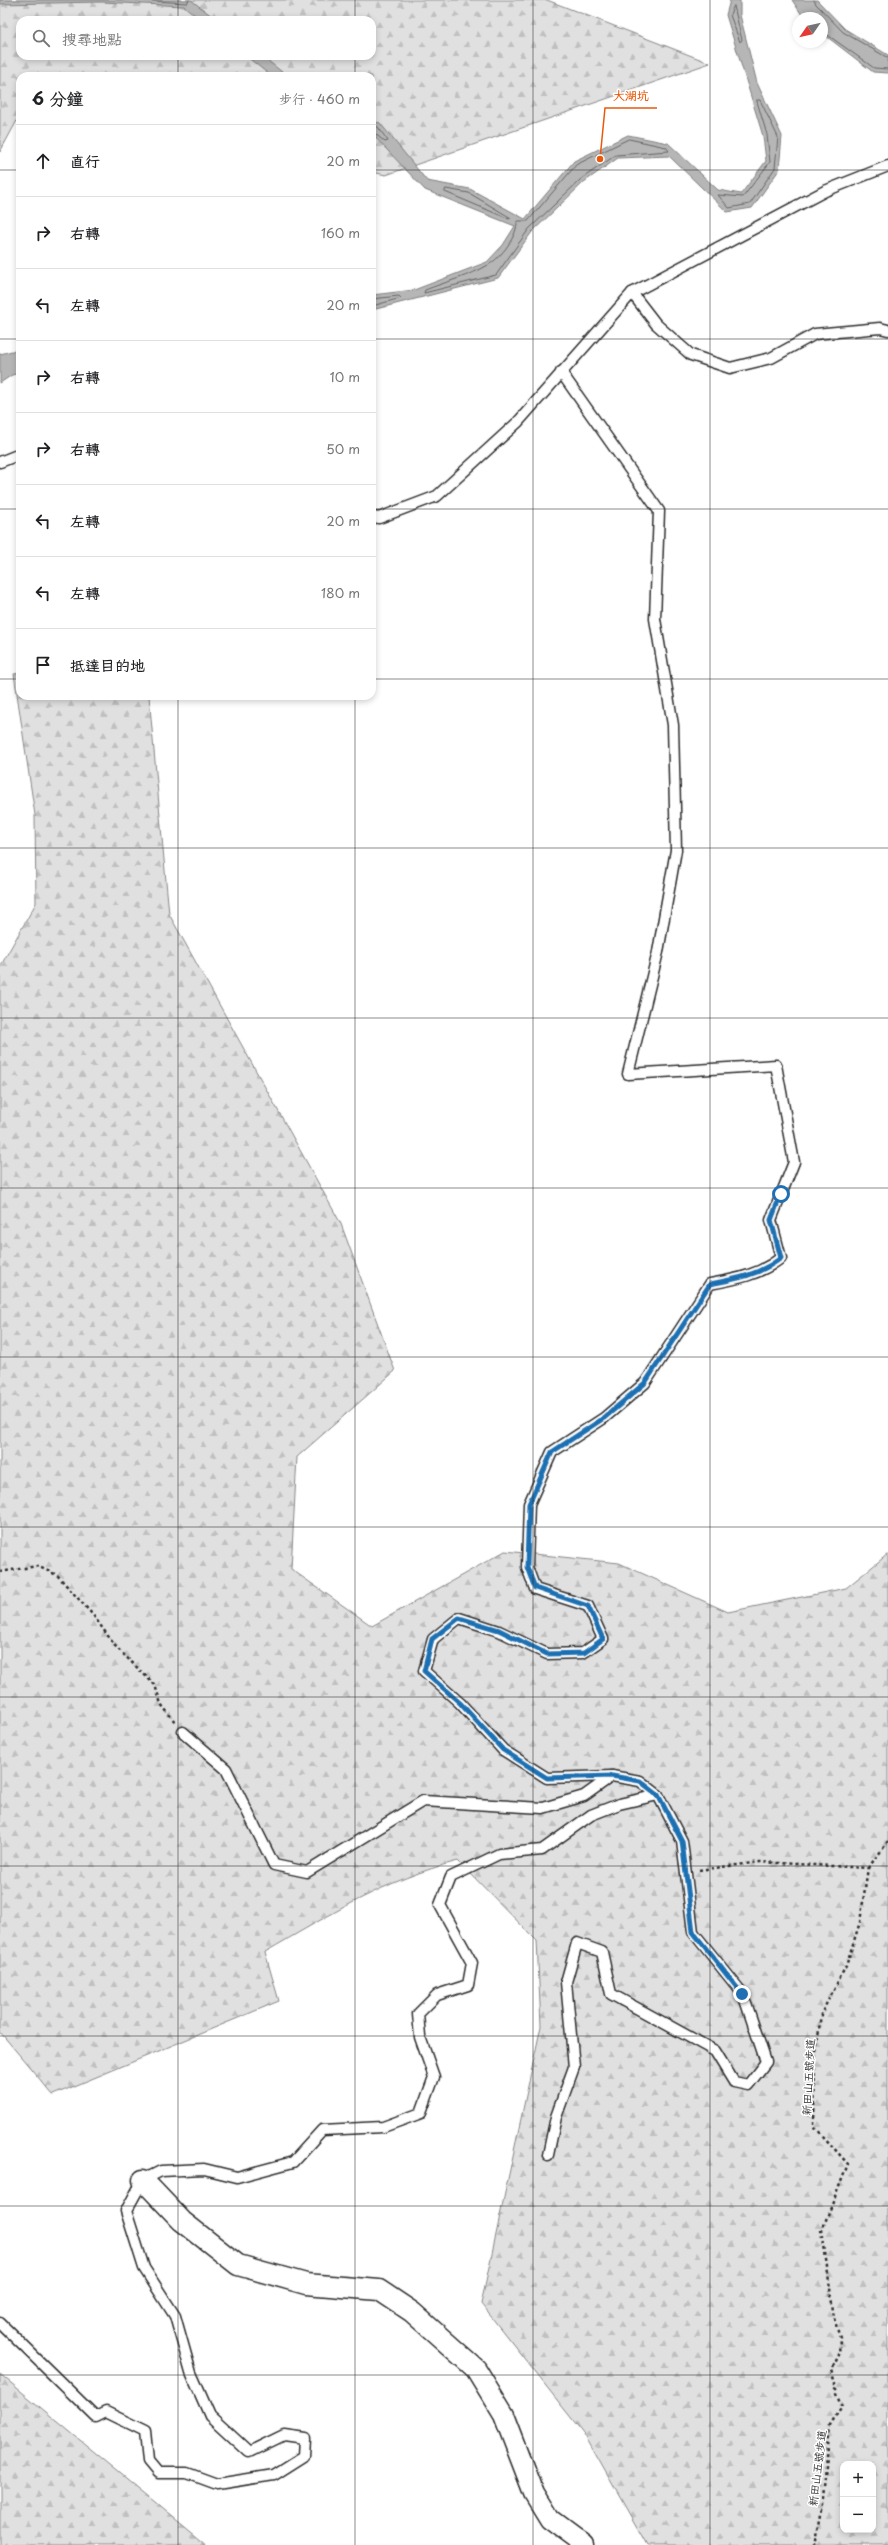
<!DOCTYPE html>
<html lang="zh-TW">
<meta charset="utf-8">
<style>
:root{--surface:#fff;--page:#f2f2f2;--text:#202124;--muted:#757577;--line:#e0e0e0}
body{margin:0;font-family:"Playpen Sans","LXGW WenKai TC",sans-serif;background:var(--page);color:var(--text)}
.controls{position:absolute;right:12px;bottom:12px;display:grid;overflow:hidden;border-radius:8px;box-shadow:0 2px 6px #0003}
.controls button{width:36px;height:36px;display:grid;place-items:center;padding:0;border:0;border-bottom:1px solid var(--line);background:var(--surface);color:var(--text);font:20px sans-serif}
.compass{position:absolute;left:792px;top:12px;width:36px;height:36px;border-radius:50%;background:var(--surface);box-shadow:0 2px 6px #0003;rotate:236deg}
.stop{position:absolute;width:12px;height:12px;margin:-9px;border:3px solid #1f6fb2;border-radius:50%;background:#fff}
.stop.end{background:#1f6fb2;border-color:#fff;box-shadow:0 1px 4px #0008}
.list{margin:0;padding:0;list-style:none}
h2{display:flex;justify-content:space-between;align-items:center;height:52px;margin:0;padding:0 16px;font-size:17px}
h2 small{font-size:13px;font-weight:400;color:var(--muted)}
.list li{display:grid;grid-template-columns:26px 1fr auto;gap:12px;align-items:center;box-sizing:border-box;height:72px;padding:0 16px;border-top:1px solid var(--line)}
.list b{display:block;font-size:15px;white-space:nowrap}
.list em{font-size:13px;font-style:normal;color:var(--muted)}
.icon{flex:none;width:22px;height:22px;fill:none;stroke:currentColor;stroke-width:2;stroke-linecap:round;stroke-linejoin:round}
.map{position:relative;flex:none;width:888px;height:2545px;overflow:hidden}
.search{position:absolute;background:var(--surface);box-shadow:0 2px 6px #0003;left:16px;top:16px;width:360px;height:44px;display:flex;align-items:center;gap:10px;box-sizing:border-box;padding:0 14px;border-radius:12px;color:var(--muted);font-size:15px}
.panel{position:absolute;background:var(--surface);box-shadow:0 2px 6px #0003;left:16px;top:72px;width:360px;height:628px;border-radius:12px}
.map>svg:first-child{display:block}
</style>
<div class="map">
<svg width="888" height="2545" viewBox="0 0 888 2545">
<defs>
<pattern id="forest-firs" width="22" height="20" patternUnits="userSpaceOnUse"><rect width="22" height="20" fill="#e0e0e0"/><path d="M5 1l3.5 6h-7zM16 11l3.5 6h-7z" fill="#c0c0c0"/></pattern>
</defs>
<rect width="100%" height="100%" fill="#fff"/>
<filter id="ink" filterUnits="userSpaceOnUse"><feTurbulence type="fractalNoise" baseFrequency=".025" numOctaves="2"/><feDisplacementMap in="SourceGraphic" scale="8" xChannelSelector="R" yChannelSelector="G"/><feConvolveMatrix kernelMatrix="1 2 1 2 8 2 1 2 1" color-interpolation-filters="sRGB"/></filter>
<g filter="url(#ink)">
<g fill="url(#forest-firs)" stroke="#868686" fill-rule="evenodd">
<path d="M0 0H547L710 63 386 175 372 172V76H20V115L0 152ZM20 20H372V56H20Z"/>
<path d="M20 673V696H149L169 914 341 1224 395 1371 297 1457 291 1569 372 1626 505 1551 619 1563 728 1612 846 1588 888 1554V2545H647L584 2434 481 2304 541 2026 537 1941 458 1861C386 1879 328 1916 265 1952L279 2001 53 2095 0 2032V967L36 903 35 815 14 674ZM843 2464H873V2530H843Z"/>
<polygon points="0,2374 207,2545 0,2545"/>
</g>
<g fill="#b6b6b6" stroke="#7e7e7e">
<polygon points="0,0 191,0 217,20 201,20 184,6 102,2 0,4"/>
<polygon points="730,0 740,0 740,15 757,83 782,136 779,170 752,208 727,212 669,156 618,158 584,182 532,232 498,278 372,310 372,295 414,290 487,262 503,245 515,226 425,190 372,134 372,121 380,123 427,181 470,189 525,219 574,161 628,135 668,143 718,190 741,194 766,161 763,136 726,15"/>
<polygon points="792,0 817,0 845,29 888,55 888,73 873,72 822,33 822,18 804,18"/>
<polygon points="246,56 262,56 287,76 271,76"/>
<polygon points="20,349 20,373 12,375 0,383 0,354"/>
</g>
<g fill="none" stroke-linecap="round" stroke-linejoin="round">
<g stroke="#636363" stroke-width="1">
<polyline points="136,0 187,3 189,0"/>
<polyline points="814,0 816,4 843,32 888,58"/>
<polygon points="734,6 742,40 740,42 730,15"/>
<polyline points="822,31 874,68 888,69"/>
<polygon points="757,100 760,100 778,137 775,168 750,204 729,208 718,195 743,197 770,162 767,135"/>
<polyline points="372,125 378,127 388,141 385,142 372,131"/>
<path d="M629 139 666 147 669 151 616 155 581 179 529 229 496 275 424 293 425 290C445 282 470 276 488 265 501 258 518 235 517 221H528L576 165Z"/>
<polygon points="446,189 469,193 511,218 509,219 445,192"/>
<polyline points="372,299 399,296 401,298 372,306"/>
</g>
<defs>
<g id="service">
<polyline points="632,293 656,324 691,355 730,368 771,358 815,334 880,328 888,330"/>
<path d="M561 372 659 511 655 619 673 725 676 850 658 952 628 1074 776 1065 794 1162 771 1220 781 1258C759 1275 737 1279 710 1284L645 1383 604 1418 552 1452 529 1504 527 1567 535 1589 588 1606 603 1639 583 1653 547 1654 499 1631 459 1618 433 1639 424 1671 460 1703 503 1750 547 1778 612 1776"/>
<polyline points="0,462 20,454"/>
<polyline points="372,517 379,518 437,496 518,422 632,293 825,191 888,166"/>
<polyline points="548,2155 556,2117 574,2067 566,1982 577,1943 602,1952 611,1994 715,2051 734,2082 748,2085 766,2062 743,1994 693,1932 682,1841 658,1795"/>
<polyline points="0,2323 96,2417 106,2412 145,2431 148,2461 158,2473 187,2473 217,2484 274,2475 304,2456 305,2438 284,2435 249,2452 210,2416 191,2373 175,2316 144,2268 126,2211 143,2180 161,2171 204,2169 237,2177 293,2162 322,2130 383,2127 421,2113 434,2077 420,2037 418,2014 437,1995 468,1985 472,1963 440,1905 451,1877 499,1854 542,1850 591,1815 619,1804 658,1795 640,1781 612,1776 584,1796 543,1808 423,1801 307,1872 274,1865 226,1769 183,1732"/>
</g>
<polyline id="minor" points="143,2180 182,2221 238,2265 306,2284 379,2290 412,2312 476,2369 504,2415 534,2493 550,2519 585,2545"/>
</defs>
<use href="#service" stroke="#2b2b2b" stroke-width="13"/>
<use href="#minor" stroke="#2b2b2b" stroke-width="23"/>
<g stroke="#2b2b2b" stroke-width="2.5" stroke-dasharray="3 3" stroke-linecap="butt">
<polyline points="0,1572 37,1566 57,1575 93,1615 116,1647 155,1685 161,1704 175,1722"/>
<polyline points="868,1868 888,1842"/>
<polyline points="699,1870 760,1862 868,1868 860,1922 846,1966 821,2014 815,2060 814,2126 848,2164 822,2230 834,2318 840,2338 839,2355 832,2369 836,2382 836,2394 842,2407 830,2426 823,2498 814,2545"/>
</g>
<use href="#service" stroke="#fff" stroke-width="10"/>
<use href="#minor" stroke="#fff" stroke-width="20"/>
</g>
</g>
<g fill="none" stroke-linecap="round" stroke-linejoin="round" filter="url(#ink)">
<path stroke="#1f6fb2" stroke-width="5" d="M742 1994 693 1932 682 1841 658 1795 640 1781 612 1776 547 1778 503 1750 460 1703 424 1671 432 1639 459 1618 499 1630 547 1654 584 1653 603 1639 588 1606 535 1588 527 1567 529 1504 552 1452 604 1418 645 1383 710 1284C737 1279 759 1275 781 1258L771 1220 781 1194"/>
</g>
<path fill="none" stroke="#2b2b2b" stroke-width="1" stroke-opacity="0.55" d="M178 0V20M355 0V20M533 0V2545M710 0V2545M178 56V76M355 56V76M0 170H20M372 170H888M0 339H20M372 339H888M0 509H20M372 509H888M0 679H20M372 679H888M178 696V2545M355 696V2545M0 848H888M0 1018H888M0 1188H888M0 1357H888M0 1527H888M0 1697H888M0 1866H888M0 2036H888M0 2206H888M0 2375H888"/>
<g text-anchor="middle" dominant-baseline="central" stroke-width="3" stroke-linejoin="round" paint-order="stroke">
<g font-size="11" fill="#2b2b2b" stroke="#fff">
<text transform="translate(808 2077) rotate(-87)">新田山五號步道</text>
<text transform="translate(817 2468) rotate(-83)">新田山五號步道</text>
</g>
</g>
<path fill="none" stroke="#e8590c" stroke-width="1.5" d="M600 159L605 108H657"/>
<circle fill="#e8590c" stroke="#fff" stroke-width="1.5" cx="600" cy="159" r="4"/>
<g font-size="12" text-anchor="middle" font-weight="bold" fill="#e8590c" stroke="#fff" stroke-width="3" stroke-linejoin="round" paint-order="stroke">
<text x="631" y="100">大湖坑</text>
</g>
</svg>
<div class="controls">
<button>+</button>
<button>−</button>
</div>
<svg class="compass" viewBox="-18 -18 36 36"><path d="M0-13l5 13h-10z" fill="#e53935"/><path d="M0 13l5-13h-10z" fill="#757577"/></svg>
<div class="stop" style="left:781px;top:1194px"></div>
<div class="stop end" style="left:742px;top:1994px"></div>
<div class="search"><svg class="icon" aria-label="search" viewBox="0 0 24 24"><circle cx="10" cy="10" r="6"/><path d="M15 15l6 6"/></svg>搜尋地點</div>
<section class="panel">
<h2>6 分鐘<small>步行 · 460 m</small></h2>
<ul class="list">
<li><svg class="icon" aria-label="ahead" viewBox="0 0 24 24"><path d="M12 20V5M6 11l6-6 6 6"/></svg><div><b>直行</b></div><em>20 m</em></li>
<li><svg class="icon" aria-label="right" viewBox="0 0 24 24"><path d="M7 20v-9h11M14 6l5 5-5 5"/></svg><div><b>右轉</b></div><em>160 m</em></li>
<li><svg class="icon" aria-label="left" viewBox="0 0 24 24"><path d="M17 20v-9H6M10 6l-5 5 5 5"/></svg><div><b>左轉</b></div><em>20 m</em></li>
<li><svg class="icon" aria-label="right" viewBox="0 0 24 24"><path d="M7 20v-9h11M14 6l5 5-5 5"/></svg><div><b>右轉</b></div><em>10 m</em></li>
<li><svg class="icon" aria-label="right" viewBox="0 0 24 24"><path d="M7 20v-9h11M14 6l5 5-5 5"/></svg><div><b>右轉</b></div><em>50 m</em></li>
<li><svg class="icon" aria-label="left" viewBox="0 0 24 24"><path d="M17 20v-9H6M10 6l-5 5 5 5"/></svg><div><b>左轉</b></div><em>20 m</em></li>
<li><svg class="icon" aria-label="left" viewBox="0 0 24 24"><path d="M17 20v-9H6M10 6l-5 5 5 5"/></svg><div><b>左轉</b></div><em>180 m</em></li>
<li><svg class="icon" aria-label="arrive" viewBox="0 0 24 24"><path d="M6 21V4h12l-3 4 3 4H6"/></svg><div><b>抵達目的地</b></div></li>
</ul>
</section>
</div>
